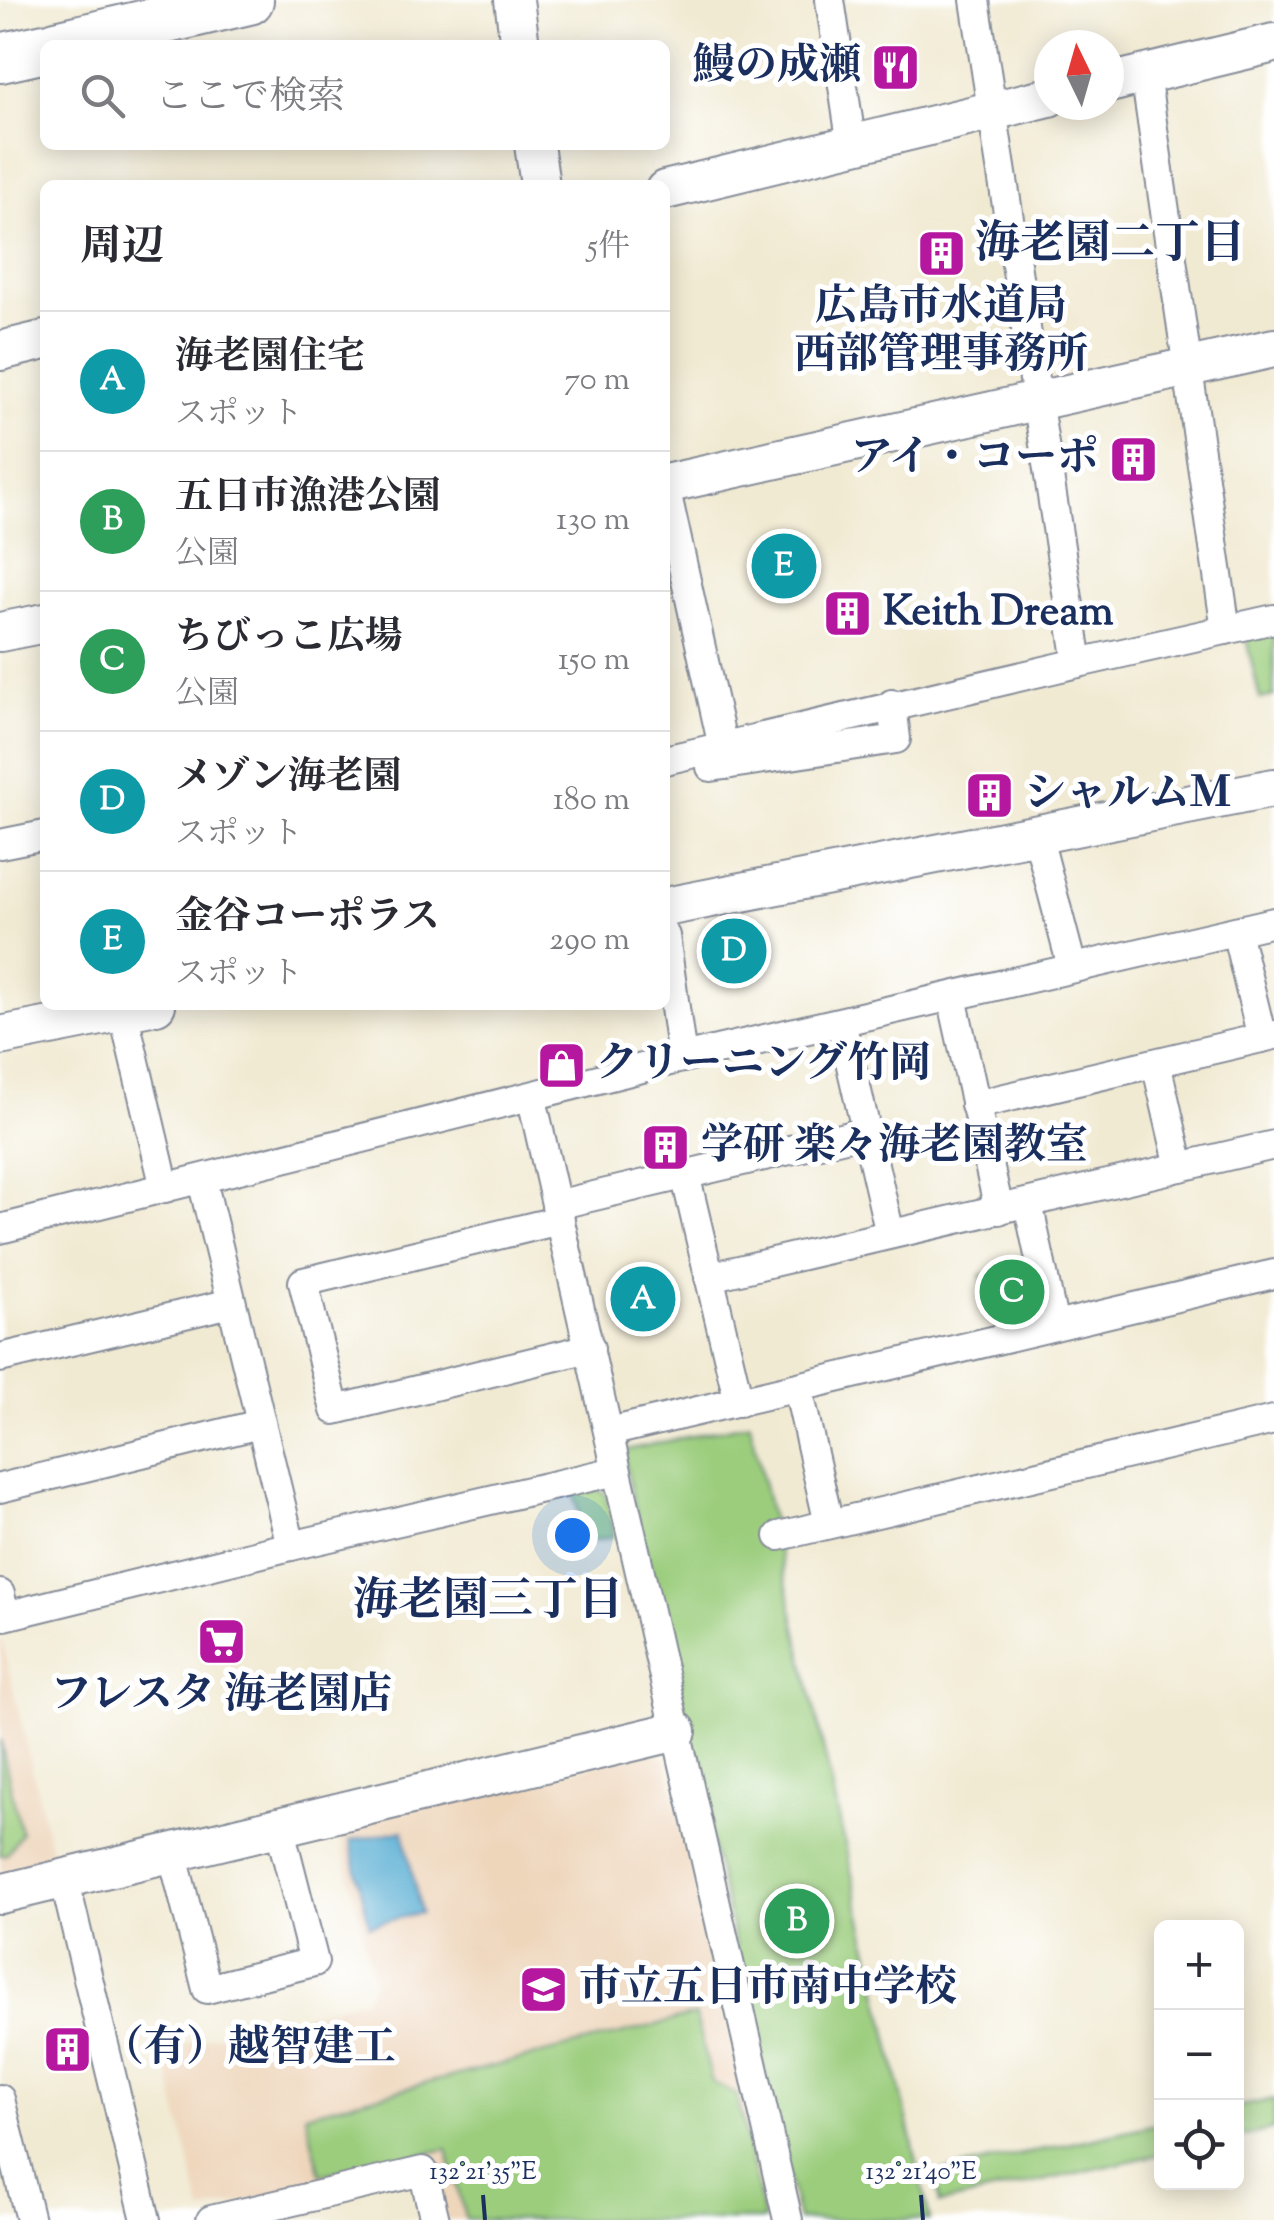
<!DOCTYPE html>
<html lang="ja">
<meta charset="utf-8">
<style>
:root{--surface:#fff;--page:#f7f7f7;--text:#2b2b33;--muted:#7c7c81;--line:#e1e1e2;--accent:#b5179e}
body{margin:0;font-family:"Sorts Mill Goudy","Noto Serif JP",serif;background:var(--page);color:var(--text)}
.controls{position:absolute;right:30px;bottom:30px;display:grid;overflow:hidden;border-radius:15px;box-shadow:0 5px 25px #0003}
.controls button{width:90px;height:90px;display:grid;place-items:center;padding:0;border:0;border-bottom:2px solid var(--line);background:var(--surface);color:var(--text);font:50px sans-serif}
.compass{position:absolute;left:1034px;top:30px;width:90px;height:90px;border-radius:50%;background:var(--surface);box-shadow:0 5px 25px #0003;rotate:355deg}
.you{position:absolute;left:572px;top:1535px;width:35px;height:35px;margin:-25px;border:8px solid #fff;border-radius:50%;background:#1a73e8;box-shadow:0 0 0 15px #1a73e833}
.badge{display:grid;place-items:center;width:65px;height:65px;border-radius:50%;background:var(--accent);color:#fff;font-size:32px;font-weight:700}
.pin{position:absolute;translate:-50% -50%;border:5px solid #fff;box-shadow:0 2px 10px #0006}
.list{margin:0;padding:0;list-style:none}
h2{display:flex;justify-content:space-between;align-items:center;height:130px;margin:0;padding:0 40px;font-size:42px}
h2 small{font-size:32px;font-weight:400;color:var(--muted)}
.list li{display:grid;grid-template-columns:65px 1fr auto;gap:30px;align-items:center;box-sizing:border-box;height:140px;padding:0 40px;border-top:2px solid var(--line)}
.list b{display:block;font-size:38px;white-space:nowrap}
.list p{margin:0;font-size:32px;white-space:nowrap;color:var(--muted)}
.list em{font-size:32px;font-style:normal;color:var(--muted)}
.icon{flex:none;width:55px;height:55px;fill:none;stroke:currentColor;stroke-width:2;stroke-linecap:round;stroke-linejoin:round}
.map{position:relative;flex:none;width:1274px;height:2220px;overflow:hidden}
.search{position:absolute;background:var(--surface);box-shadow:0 5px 25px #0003;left:40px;top:40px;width:630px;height:110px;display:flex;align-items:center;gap:25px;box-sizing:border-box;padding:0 35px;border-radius:15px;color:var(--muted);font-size:38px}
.panel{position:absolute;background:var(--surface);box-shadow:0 5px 25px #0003;left:40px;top:180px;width:630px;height:830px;border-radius:15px}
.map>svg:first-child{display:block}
</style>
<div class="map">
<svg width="1274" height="2220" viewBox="0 0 1274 2220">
<rect width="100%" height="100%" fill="#fff"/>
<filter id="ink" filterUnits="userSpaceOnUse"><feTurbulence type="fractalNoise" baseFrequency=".01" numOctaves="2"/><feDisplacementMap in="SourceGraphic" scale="20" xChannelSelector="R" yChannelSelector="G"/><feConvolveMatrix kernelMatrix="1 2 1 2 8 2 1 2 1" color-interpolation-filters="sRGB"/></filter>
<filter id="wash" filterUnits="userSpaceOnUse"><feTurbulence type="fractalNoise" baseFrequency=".0048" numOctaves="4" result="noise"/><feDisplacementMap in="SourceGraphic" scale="40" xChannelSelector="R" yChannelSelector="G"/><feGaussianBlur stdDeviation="2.25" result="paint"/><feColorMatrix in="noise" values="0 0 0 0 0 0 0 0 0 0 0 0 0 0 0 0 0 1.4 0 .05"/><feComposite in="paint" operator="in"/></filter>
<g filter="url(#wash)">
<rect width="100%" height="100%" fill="#f1ead3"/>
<g fill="#eed6bb">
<polygon points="0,1633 53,1858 0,1872"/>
<polygon points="651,1752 666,1760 772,2220 444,2220 428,2156 202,2212 163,2049 365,1999 374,1981 338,1828"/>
</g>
<g fill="#9bcd7d" stroke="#5b7e6e" stroke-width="2.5">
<polygon points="1274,627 1274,696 1260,699 1245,634"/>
<polygon points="1031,1263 1042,1310 992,1321 981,1275"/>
<polygon points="750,1423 930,2220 798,2220 622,1451"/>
<polygon points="590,1484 606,1494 615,1536 586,1542 573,1489"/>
<polygon points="0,1739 21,1833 7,1854 0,1855"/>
<polygon points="695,2015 712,2082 737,2095 764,2220 466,2220 447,2149 321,2175 305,2114"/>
<polygon points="1274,2099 1274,2129 1237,2138 1237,2107"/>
<polygon points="1161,2123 1161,2154 940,2204 934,2174"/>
</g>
<polygon fill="#55acd2" stroke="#386e98" stroke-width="2.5" points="403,1830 421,1913 369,1925 350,1841"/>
</g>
<g filter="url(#ink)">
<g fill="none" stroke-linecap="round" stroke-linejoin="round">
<defs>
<g id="street">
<polyline points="830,0 852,146"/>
<polyline points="1145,74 1226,630"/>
<polyline points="665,486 727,765"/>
<polyline points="1078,663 1274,619"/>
<polyline points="665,760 1078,663 975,0"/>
<polyline points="711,767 896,739 892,704"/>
<polyline points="1037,834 1072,967"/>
<polyline points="0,844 45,835"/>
<polyline points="1236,931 1262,1038"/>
<polyline points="665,936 682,1058"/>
<polyline points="952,997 999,1210"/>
<polyline points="123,1011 165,1188"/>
<polyline points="841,1022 890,1234"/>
<polyline points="1156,1063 1180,1167"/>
<polyline points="532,1099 788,2220"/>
<polyline points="975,1105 1274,1035"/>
<polyline points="685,1174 739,1402"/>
<polyline points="1028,1203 1054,1326"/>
<polyline points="556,1205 866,1132"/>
<polyline points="560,1220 303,1282 335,1410 590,1348"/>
<polyline points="0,1229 682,1058 1274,922"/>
<polyline points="709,1277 1274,1145"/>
<polyline points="0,1358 231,1303"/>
<polyline points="798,1388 829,1524"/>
<polyline points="609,1432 1274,1274"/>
<polyline points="0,1488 260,1424"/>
<polyline points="779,1536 1274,1420"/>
<polyline points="291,1546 616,1471"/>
<polyline points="0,1594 5,1616 291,1546 202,1180"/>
<polyline points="172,1852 207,1989 314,1962 279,1826"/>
<polyline points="64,1878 146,2220"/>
<polyline points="0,2099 30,2220"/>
<polyline points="211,2220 423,2171 435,2220"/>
</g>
<g id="secondary">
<polyline points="514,0 520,45"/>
<polyline points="1109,83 1274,43"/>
<polyline points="534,145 540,185"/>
<polyline points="665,190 1049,97"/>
<polyline points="0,351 45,340"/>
<polyline points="665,484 1274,348"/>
<polyline points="0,632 45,623"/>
<polyline points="665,907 1274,788"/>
<polyline points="0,1036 156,1005"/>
<polyline points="0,1894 677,1731"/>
</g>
<g id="highway">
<polyline points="56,45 249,0"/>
<polyline points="0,58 45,48"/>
</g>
</defs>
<use href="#street" stroke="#868c98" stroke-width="32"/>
<use href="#secondary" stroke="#868c98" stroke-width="42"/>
<use href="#highway" stroke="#868c98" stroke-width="52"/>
<use href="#street" stroke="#fff" stroke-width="28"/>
<use href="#secondary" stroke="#fff" stroke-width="38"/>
<use href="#highway" stroke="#fff" stroke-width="48"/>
</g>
</g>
<path fill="none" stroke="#1b2f5e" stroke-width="4" d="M483 2195 485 2220M921 2195 923 2220"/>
<defs>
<symbol id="restaurant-square" viewBox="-11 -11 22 22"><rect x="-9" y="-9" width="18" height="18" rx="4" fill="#b5179e" stroke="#fff"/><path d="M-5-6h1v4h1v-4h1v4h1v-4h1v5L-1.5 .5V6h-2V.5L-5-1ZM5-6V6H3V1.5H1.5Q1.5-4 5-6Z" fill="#fff"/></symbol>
<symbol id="building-square" viewBox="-11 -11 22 22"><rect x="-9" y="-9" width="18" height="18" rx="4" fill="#b5179e" stroke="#fff"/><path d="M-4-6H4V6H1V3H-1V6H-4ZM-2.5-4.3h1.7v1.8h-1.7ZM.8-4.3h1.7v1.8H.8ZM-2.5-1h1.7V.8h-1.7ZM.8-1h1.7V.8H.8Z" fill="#fff"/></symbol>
<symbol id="shop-square" viewBox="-11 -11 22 22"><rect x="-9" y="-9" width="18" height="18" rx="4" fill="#b5179e" stroke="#fff"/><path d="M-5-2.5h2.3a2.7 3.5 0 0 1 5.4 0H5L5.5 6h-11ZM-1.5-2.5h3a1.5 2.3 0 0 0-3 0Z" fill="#fff"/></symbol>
<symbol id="supermarket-square" viewBox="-11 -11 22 22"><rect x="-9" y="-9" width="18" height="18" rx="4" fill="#b5179e" stroke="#fff"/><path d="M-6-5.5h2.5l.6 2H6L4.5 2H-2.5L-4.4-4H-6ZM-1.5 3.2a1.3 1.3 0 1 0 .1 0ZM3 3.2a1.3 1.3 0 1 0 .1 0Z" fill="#fff"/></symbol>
<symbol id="school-square" viewBox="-11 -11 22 22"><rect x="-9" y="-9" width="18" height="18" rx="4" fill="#b5179e" stroke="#fff"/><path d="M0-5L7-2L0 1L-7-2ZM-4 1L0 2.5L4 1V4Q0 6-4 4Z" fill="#fff"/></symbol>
</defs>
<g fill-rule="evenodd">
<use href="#restaurant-square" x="868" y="40" width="55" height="55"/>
<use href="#building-square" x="914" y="226" width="55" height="55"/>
<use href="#building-square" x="1106" y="432" width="55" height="55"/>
<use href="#building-square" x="820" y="586" width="55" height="55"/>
<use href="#building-square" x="962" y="768" width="55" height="55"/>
<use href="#shop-square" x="534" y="1038" width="55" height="55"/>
<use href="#building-square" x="638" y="1120" width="55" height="55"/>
<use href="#supermarket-square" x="194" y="1614" width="55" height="55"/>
<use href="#school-square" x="516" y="1962" width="55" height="55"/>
<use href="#building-square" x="40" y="2022" width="55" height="55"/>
</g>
<g text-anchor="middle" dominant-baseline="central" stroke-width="10" stroke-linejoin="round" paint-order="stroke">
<g font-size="42" font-weight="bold" fill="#1b2f5e" stroke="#fff" text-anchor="start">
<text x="861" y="68" text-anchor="end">鰻の成瀬</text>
<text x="941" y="309" text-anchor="middle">広島市水道局<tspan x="941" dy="48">西部管理事務所</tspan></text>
<text x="1099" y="460" text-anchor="end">アイ・コーポ</text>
<text x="883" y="614">Keith Dream</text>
<text x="1024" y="796">シャルムＭ</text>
<text x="596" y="1066">クリーニング竹岡</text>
<text x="701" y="1148">学研 楽々海老園教室</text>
<text x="221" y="1697" text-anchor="middle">フレスタ 海老園店</text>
<text x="579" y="1990">市立五日市南中学校</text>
<text x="102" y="2050">（有）越智建工</text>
</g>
<g font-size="45" font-weight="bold" fill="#1b2f5e" stroke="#fff">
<text x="1110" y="246">海老園二丁目</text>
<text x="488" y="1603">海老園三丁目</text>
</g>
</g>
<g font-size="25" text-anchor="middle" fill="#1b2f5e" stroke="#fff" stroke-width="10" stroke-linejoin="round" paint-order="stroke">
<text x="483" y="2179">132°21'35"E</text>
<text x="921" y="2179">132°21'40"E</text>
</g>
</svg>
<div class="controls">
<button>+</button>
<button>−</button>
<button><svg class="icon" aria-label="locate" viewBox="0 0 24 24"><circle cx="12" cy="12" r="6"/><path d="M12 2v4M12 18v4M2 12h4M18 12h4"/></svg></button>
</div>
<svg class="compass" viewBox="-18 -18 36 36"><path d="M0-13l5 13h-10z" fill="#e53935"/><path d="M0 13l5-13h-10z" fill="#7c7c81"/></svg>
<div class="you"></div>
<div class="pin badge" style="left:643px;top:1299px;background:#0f9aa8">A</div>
<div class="pin badge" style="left:797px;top:1921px;background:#2e9e5b">B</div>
<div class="pin badge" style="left:1012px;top:1292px;background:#2e9e5b">C</div>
<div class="pin badge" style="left:734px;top:951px;background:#0f9aa8">D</div>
<div class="pin badge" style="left:784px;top:566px;background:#0f9aa8">E</div>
<div class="search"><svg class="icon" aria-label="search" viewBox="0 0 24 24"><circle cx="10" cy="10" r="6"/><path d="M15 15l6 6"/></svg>ここで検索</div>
<section class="panel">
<h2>周辺<small>5件</small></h2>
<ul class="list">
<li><span class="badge" style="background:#0f9aa8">A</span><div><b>海老園住宅</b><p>スポット</p></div><em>70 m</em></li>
<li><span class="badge" style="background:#2e9e5b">B</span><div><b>五日市漁港公園</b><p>公園</p></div><em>130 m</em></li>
<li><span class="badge" style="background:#2e9e5b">C</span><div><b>ちびっこ広場</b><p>公園</p></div><em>150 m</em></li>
<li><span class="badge" style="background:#0f9aa8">D</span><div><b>メゾン海老園</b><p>スポット</p></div><em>180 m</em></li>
<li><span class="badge" style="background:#0f9aa8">E</span><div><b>金谷コーポラス</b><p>スポット</p></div><em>290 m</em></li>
</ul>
</section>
</div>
